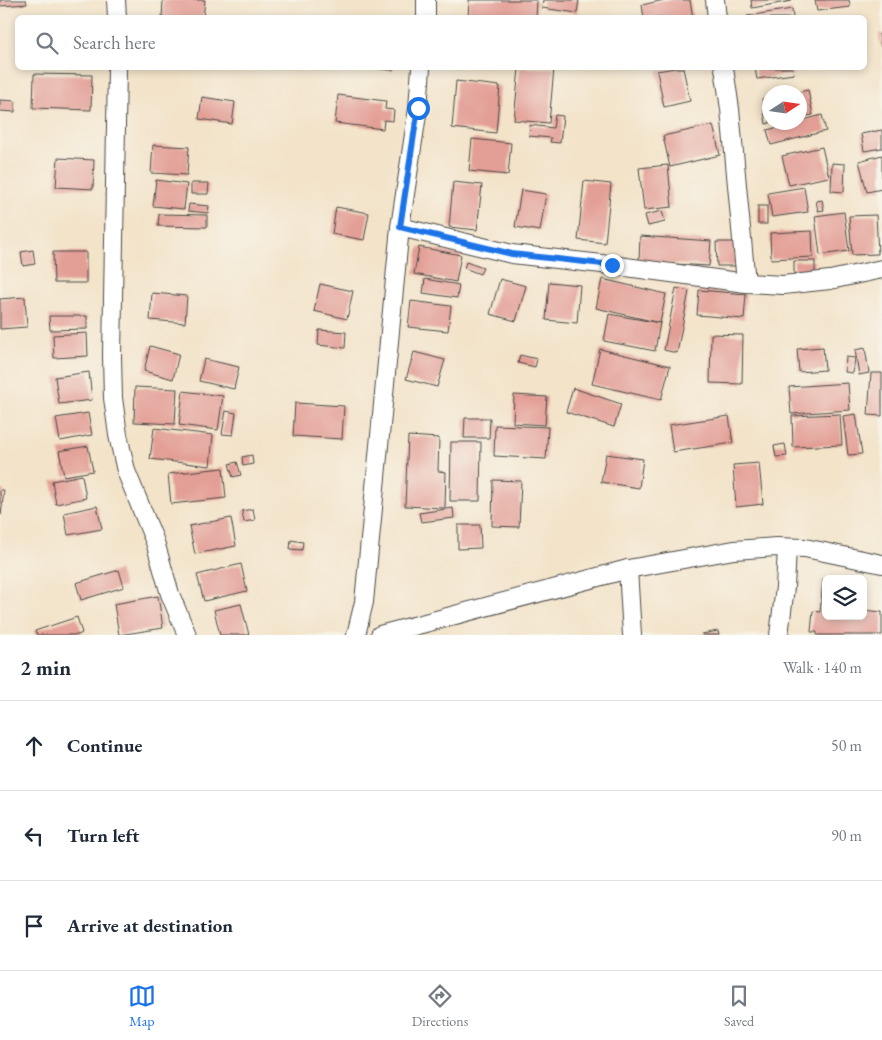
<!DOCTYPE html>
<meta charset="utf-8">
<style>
:root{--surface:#fff;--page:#f2f2f3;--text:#1f2937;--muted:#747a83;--line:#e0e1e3;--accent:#1a73e8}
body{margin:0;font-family:"EB Garamond",serif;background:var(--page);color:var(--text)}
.controls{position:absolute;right:15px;bottom:15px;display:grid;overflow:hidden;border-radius:8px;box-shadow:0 2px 8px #0003}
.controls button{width:45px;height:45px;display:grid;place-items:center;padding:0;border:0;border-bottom:1px solid var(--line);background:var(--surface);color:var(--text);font:25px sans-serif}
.compass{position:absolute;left:762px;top:85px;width:45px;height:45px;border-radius:50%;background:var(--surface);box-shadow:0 2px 8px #0003;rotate:78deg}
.stop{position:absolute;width:15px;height:15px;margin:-11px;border:4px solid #1a73e8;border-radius:50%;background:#fff}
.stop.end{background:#1a73e8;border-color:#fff;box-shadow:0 1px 5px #0008}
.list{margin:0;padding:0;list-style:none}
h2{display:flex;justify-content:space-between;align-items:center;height:65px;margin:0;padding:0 20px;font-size:21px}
h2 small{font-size:16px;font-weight:400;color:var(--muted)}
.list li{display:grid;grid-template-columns:32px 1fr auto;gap:15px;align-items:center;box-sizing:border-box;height:90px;padding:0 20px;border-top:1px solid var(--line)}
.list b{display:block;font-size:19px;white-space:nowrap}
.list em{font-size:16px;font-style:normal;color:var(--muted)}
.icon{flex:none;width:28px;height:28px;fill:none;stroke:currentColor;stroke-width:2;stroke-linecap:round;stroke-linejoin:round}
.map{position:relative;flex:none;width:882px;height:635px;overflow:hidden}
.search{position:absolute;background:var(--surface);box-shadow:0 2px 8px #0003;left:15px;right:15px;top:15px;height:55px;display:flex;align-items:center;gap:12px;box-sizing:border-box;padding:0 18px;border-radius:8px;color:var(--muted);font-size:19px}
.sheet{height:335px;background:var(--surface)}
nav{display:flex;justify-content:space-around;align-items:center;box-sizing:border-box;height:70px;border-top:1px solid var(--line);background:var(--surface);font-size:14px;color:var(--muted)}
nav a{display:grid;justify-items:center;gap:2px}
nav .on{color:var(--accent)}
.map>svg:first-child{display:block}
</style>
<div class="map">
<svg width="882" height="635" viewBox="0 0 882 635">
<rect width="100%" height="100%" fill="#f7f3e8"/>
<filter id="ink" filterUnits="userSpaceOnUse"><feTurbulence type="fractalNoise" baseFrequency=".02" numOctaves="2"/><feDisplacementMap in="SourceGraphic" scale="10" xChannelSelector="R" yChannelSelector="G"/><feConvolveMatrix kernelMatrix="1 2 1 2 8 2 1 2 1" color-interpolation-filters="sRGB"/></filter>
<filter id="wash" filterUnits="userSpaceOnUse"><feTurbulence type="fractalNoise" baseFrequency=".0096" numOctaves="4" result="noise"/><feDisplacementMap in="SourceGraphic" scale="20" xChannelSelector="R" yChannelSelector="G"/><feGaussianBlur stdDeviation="1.12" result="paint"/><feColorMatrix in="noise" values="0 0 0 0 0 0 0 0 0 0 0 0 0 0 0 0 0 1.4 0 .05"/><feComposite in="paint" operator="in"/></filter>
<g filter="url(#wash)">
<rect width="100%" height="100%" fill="#f3e3c9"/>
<g id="blocks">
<g fill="#e39f96">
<polygon points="0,0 26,0 27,4 0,6"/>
<polygon points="163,0 205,0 203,18 162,18"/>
<polygon points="469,0 537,0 536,18 468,18"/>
<polygon points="543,0 579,0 577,13 542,8"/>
<polygon points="664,0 690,0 693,18 644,18 642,5"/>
<polygon points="751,0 792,0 792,1 752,8"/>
<polygon points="815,0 849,0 850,7 817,11"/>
<polygon points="792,9 793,18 747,18 747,16"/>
<polygon points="882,33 882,47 881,47 879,34"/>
<polygon points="380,68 393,68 393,70 379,69"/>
<polygon points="519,68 554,68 549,123 514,120"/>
<polygon points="675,68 683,68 690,101 664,107 657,71"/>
<polygon points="755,68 793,68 794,74 757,79"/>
<polygon points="34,74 92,75 91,110 33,108"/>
<polygon points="456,81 500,86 496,133 452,128"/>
<polygon points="808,90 813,115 800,117 799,92"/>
<polygon points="338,95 386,101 385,109 394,110 393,121 384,120 383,129 335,123"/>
<polygon points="202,97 235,102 232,124 199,119"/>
<polygon points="770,97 770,123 766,124 762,99"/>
<polygon points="0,100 15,101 15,112 0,111"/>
<polygon points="555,115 563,116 560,143 550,142 551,138 529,136 530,125 553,128"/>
<polygon points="822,115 826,131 771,145 767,130 800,122 800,121"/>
<polygon points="713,125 720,155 670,167 663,136"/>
<polygon points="882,130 882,148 864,151 861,134"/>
<polygon points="472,139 511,143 508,175 469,171"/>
<polygon points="153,145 189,147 187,175 151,173"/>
<polygon points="822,147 829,177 789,185 782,156"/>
<polygon points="882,155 882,189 867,192 859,161"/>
<polygon points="58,158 94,160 93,189 56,187"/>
<polygon points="832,163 845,164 844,192 831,191"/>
<polygon points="668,165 672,207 644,210 639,168"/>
<polygon points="156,180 187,184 184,209 153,206"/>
<polygon points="584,181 611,184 605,243 578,240"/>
<polygon points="453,182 482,185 477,230 449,227"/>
<polygon points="191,183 209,183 208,194 191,194"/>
<polygon points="804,187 808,212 772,217 768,193"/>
<polygon points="521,190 546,194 540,231 515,227"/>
<polygon points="822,200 824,210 818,211 816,201"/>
<polygon points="189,204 209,206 208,213 188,211"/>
<rect x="758" y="206" width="9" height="18"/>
<polygon points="336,207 369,213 364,240 332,234"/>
<polygon points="662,211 665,222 648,226 645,215"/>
<polygon points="844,212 849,251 820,255 815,216"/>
<polygon points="159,214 207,215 207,227 158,226"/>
<polygon points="876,215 878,254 852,255 849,216"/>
<polygon points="812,231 813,257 771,259 770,233"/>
<polygon points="640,236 711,241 709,266 639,262"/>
<polygon points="716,242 735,242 736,266 717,266"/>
<polygon points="419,247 461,255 456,282 414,274"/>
<polygon points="33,250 35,264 23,266 21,252"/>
<polygon points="53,252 86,252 86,283 54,283"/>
<polygon points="794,261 815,261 815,273 794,274"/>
<polygon points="466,262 483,268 480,274 464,268"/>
<polygon points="425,279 459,285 457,298 423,293"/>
<polygon points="500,279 526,286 516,321 490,314"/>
<polygon points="602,279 666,294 660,323 596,308"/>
<polygon points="549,282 580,285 577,323 546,320"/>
<polygon points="320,284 353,291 347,319 314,311"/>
<polygon points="676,288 689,291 677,353 664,350"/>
<polygon points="699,290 746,294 744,319 697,315"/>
<polygon points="152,293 187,296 185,323 150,320"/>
<polygon points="25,297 27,327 0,329 0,299"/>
<polygon points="411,301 451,306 448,331 408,327"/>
<polygon points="609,314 660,323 655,351 604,341"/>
<polygon points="49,316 87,316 87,329 50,330"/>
<polygon points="319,330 346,332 345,348 318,345"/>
<polygon points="87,333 88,356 54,358 53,335"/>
<polygon points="711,334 743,335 742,384 710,383"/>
<polygon points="150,346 179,354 173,379 144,371"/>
<polygon points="823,347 825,370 799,372 797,349"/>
<polygon points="865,348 869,373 859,375 855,350"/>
<polygon points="600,349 670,366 661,400 592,384"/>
<polygon points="414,352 445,360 437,387 406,379"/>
<polygon points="520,355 537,359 535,367 518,363"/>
<polygon points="846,357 855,358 853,373 845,372"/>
<polygon points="204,359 239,367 234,389 199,381"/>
<polygon points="89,372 92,400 59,404 55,377"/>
<polygon points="871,373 882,373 882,416 868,415"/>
<polygon points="848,383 850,410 791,414 789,387"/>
<polygon points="135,387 177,389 175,424 134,422"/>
<polygon points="573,388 621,404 614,427 566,412"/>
<polygon points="183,391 223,396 218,430 179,425"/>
<polygon points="514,395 547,397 545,425 513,423"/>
<polygon points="295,403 344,406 342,439 293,436"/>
<polygon points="226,411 236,413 233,435 222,434"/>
<polygon points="88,413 92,435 60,441 56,418"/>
<polygon points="840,414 842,445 793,447 792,416"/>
<polygon points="856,414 862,454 848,455 843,416"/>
<polygon points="729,416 733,443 673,452 669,425"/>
<polygon points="465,418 490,418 489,438 464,438"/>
<polygon points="495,425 548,427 546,459 494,456"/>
<polygon points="154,428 213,435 210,466 150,459"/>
<polygon points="408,436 439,438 438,471 446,472 445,508 405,506"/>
<polygon points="451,442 481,442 480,501 450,501"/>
<polygon points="785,444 787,456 776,457 774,446"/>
<polygon points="88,446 93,471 64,476 59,451"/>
<polygon points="606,454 643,459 639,488 601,482"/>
<polygon points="252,455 253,464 243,466 242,457"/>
<polygon points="237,462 241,475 233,477 229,464"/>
<polygon points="759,463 763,504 736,507 733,465"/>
<polygon points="223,468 226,498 171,504 168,474"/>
<polygon points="82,475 86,498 56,504 52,481"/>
<polygon points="493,480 521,481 519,527 492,526"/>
<polygon points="0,490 4,490 1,515 0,515"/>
<polygon points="97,506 102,529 68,535 64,513"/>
<polygon points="453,508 454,518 421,522 419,513"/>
<polygon points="253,509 255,520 244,522 242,511"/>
<polygon points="231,518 236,546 195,554 189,526"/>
<polygon points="458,525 480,525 481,548 458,549"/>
<polygon points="291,540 303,542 302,550 290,549"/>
<polygon points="241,564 247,591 204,601 197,575"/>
<polygon points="119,570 124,587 81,600 76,583"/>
<polygon points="823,580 826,580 826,616 863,616 863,610 882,612 882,635 817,635 817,632 811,632 813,611 820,612"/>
<polygon points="158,596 163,628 119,635 114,604"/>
<polygon points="241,604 249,635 220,635 214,610"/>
<polygon points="77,617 82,633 78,635 37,635 35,631"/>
<polygon points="718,631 719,635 702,635 702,634"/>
</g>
</g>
</g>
<g filter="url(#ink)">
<use href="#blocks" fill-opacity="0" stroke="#494743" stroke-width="1"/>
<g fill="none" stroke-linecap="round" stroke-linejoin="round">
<defs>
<g id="street">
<polyline points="116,0 117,18"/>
<polyline points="715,0 717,18"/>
<polyline points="426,18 426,0"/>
<polyline points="117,68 112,356 113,398 118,435 126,471 155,542 170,594 187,635"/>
<polyline points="724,68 730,109 746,283"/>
<polyline points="400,227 512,254 611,265 746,283 783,285 830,280 882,269"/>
<polyline points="628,569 632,635"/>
<polyline points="356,635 364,602 400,227 418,108 421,68"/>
<polyline points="380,635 628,569 734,550 776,547 805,548 882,564"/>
<polyline points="779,635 785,587 787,548"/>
</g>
</defs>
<use href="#street" stroke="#494743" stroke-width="20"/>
<use href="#street" stroke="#fff" stroke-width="18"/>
</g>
</g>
<g fill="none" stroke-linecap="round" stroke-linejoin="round" filter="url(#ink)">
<polyline stroke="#1a73e8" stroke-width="6" points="418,108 400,227 512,254 612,265"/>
</g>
</svg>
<div class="controls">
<button><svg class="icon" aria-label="layers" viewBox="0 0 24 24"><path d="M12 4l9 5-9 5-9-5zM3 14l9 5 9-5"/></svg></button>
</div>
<svg class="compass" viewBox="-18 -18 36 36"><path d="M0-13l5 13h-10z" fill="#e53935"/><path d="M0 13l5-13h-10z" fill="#747a83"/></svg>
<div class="stop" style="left:418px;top:108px"></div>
<div class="stop end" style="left:612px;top:265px"></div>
<div class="search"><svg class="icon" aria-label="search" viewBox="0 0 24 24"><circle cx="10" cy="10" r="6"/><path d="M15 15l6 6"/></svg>Search here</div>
</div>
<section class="sheet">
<h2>2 min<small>Walk · 140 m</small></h2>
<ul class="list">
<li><svg class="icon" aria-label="ahead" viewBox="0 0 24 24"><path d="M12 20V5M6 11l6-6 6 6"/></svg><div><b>Continue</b></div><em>50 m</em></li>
<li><svg class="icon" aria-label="left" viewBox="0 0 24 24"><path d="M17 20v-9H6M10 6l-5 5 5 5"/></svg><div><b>Turn left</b></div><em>90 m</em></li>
<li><svg class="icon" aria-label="arrive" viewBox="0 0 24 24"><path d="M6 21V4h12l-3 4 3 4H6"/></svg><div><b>Arrive at destination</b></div></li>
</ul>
</section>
<nav>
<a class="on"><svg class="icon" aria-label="map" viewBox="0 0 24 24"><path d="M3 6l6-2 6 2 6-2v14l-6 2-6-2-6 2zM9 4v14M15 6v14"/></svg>Map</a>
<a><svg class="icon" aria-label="directions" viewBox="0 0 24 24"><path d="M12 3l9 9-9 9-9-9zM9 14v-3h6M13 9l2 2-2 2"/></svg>Directions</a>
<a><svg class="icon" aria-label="saved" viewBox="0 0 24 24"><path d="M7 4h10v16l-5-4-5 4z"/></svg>Saved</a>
</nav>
